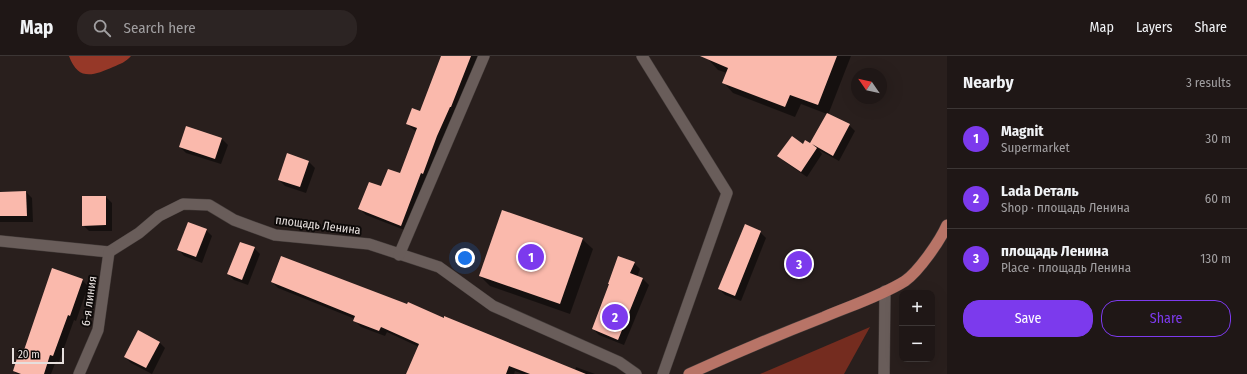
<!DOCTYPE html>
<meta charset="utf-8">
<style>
:root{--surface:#1f1716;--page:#2c2423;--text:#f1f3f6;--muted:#a19fa1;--line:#3c3635;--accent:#7c3aed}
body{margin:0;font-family:"Fira Sans Condensed",sans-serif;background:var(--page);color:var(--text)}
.controls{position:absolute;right:12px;bottom:12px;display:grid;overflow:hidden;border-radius:8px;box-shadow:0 4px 16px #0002}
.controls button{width:36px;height:36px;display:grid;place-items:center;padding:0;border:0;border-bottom:1px solid var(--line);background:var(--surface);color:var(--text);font:20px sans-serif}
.compass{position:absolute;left:851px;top:12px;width:36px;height:36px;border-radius:50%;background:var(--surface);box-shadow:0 4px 16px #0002;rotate:304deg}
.scale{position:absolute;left:12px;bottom:10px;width:52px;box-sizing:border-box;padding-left:4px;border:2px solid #e6dfdd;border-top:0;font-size:11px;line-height:14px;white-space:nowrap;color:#e6dfdd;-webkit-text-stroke:3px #0e0a09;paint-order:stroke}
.you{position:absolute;left:465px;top:202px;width:14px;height:14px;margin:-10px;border:3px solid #fff;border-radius:50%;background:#1a73e8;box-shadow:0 0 0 6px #1a73e833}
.badge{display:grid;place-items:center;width:26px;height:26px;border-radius:50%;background:var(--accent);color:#fff;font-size:13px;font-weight:700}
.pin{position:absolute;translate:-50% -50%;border:2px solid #fff;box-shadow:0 1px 4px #0006}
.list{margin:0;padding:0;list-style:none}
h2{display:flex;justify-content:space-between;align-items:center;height:52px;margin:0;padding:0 16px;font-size:17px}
h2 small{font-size:13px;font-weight:400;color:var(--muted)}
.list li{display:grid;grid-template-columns:26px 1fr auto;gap:12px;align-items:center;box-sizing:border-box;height:60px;padding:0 16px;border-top:1px solid var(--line)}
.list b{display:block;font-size:15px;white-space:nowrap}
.list p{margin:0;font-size:13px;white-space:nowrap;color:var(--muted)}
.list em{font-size:13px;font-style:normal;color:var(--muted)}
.actions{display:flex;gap:8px;padding:12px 16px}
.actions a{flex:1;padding:9px 0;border:1px solid var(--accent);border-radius:16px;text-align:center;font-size:14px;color:var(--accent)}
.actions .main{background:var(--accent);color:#fff}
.icon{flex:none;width:22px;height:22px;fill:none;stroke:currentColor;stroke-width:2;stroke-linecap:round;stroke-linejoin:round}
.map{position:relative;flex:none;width:947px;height:318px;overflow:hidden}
header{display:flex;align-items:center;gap:24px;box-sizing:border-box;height:56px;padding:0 20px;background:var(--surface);border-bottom:1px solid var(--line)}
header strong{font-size:19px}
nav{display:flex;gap:22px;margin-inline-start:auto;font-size:14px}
.search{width:280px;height:36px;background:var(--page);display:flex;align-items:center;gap:10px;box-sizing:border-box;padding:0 14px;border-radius:16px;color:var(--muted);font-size:15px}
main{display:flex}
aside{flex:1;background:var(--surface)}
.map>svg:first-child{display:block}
</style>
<header>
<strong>Map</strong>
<div class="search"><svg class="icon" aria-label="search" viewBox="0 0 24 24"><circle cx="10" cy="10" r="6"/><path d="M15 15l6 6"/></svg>Search here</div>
<nav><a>Map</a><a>Layers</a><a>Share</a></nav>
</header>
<main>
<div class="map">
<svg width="947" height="318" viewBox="0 0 947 318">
<rect width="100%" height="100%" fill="#291f1d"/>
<polygon fill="#742c1f" points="870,271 844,318 760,318"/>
<path fill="#963828" d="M69 0H131C126 6 120 8 113 11 93 20 78 25 69 0Z"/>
<g fill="#0007">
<polygon points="447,0 479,0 407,175 366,159 360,153 382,132 400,118 417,75 414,74 407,68 420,56"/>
<polygon points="709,0 851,0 828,59 849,69 855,75 839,105 819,94 822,98 807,121 785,106 779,100 804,89 810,88 827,58 801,48 795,61 733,37 723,26 727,17 718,14 708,3"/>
<polygon points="187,71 222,83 228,89 221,108 186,97 180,91"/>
<polygon points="309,106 315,112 306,137 285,130 279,124"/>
<polygon points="0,136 26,136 32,142 33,166 0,166"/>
<polygon points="106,141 112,147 112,175 89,175 83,169"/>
<polygon points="206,174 212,180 202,207 184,200 178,193"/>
<polygon points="760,176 766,182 741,245 725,239 719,233"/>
<polygon points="582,183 593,193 570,258 490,230 480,220"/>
<polygon points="254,192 260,198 248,229 234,224 228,218"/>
<polygon points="634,207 640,213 637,221 643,223 649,229 624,289 599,279 593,273"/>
<polygon points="82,224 88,230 76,265 74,264 59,306 56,305 51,318 17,318 14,315 22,302"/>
<polygon points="272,226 444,263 575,314 576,311 595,318 523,318 515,315 514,318 407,318 419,291 387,276 385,280 361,271 355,265 355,263 278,232"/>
<polygon points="159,286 165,292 152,318 131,307 125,301"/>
</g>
<g fill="#fab9ac">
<polygon points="441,0 471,0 451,51 450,51 437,80 423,118 421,117 401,170 358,153 369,126 381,130 388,113 400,117 417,72 406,68 412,52 420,55"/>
<polygon points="700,0 837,0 818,49 790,39 785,51 722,27 728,12"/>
<polygon points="827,57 850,68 833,100 812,88 817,92 801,116 777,100 792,80 803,88 805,84 810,87"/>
<polygon points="186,70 222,82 215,103 179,91"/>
<polygon points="287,97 309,105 300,131 278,124"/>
<polygon points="26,135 27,160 0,160 0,136"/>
<polygon points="82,140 106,140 106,169 82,170"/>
<polygon points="502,154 583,182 560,248 479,220"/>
<polygon points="188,166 207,173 196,201 177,194"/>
<polygon points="745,168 761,175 735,240 718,233"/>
<polygon points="240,186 255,191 242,224 227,218"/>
<polygon points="281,200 407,248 408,246 444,262 444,260 586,318 530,318 509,310 506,318 406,318 419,288 381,271 379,275 353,265 355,260 271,226"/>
<polygon points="618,200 635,206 630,217 643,222 618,284 592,273 609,228 608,228"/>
<polygon points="52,212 83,223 70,260 68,259 53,300 50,299 44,318 21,318 13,315 18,299 22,300"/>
<polygon points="138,274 160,286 146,312 124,301"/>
</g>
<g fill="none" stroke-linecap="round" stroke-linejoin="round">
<defs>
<g id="minor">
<polyline points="642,0 727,137 663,318"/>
<polyline points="0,185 109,196"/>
<polyline points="109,196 139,177 159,160 183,148 209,149 234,164 275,179 369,188 439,211 493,250 619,306 636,318"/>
<polyline points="399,199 484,0"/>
<polyline points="79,318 98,274 109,196"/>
<polyline points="884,318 885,235"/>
</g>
<path id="primary" d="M689 318C733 298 778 279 824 261 850 250 881 240 905 225 919 215 940 185 947 169"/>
</defs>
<use href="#minor" stroke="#443c3a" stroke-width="12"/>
<use href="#primary" stroke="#443c3a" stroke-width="12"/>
<use href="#minor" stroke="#695d5a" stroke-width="11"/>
<use href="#primary" stroke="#b87467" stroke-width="11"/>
</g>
<g text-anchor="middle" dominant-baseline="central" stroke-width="4" stroke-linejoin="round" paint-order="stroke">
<g font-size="12" fill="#e6dfdd" stroke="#0e0a09">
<text transform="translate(318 169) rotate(7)">площадь Ленина</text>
<text transform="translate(89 245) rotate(-82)">6-я линия</text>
</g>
</g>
</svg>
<div class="controls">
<button>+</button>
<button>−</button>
</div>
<svg class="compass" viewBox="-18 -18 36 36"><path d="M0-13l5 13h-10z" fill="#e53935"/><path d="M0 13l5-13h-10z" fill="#a19fa1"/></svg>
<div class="scale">20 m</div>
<div class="you"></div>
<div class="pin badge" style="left:531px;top:201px">1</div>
<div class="pin badge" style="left:615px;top:261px">2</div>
<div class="pin badge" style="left:799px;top:208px">3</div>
</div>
<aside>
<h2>Nearby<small>3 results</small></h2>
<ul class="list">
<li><span class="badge">1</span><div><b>Magnit</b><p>Supermarket</p></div><em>30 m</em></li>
<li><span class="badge">2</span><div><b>Lada Dеталь</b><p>Shop · площадь Ленина</p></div><em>60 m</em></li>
<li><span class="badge">3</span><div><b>площадь Ленина</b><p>Place · площадь Ленина</p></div><em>130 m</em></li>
</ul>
<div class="actions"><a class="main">Save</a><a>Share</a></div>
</aside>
</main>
